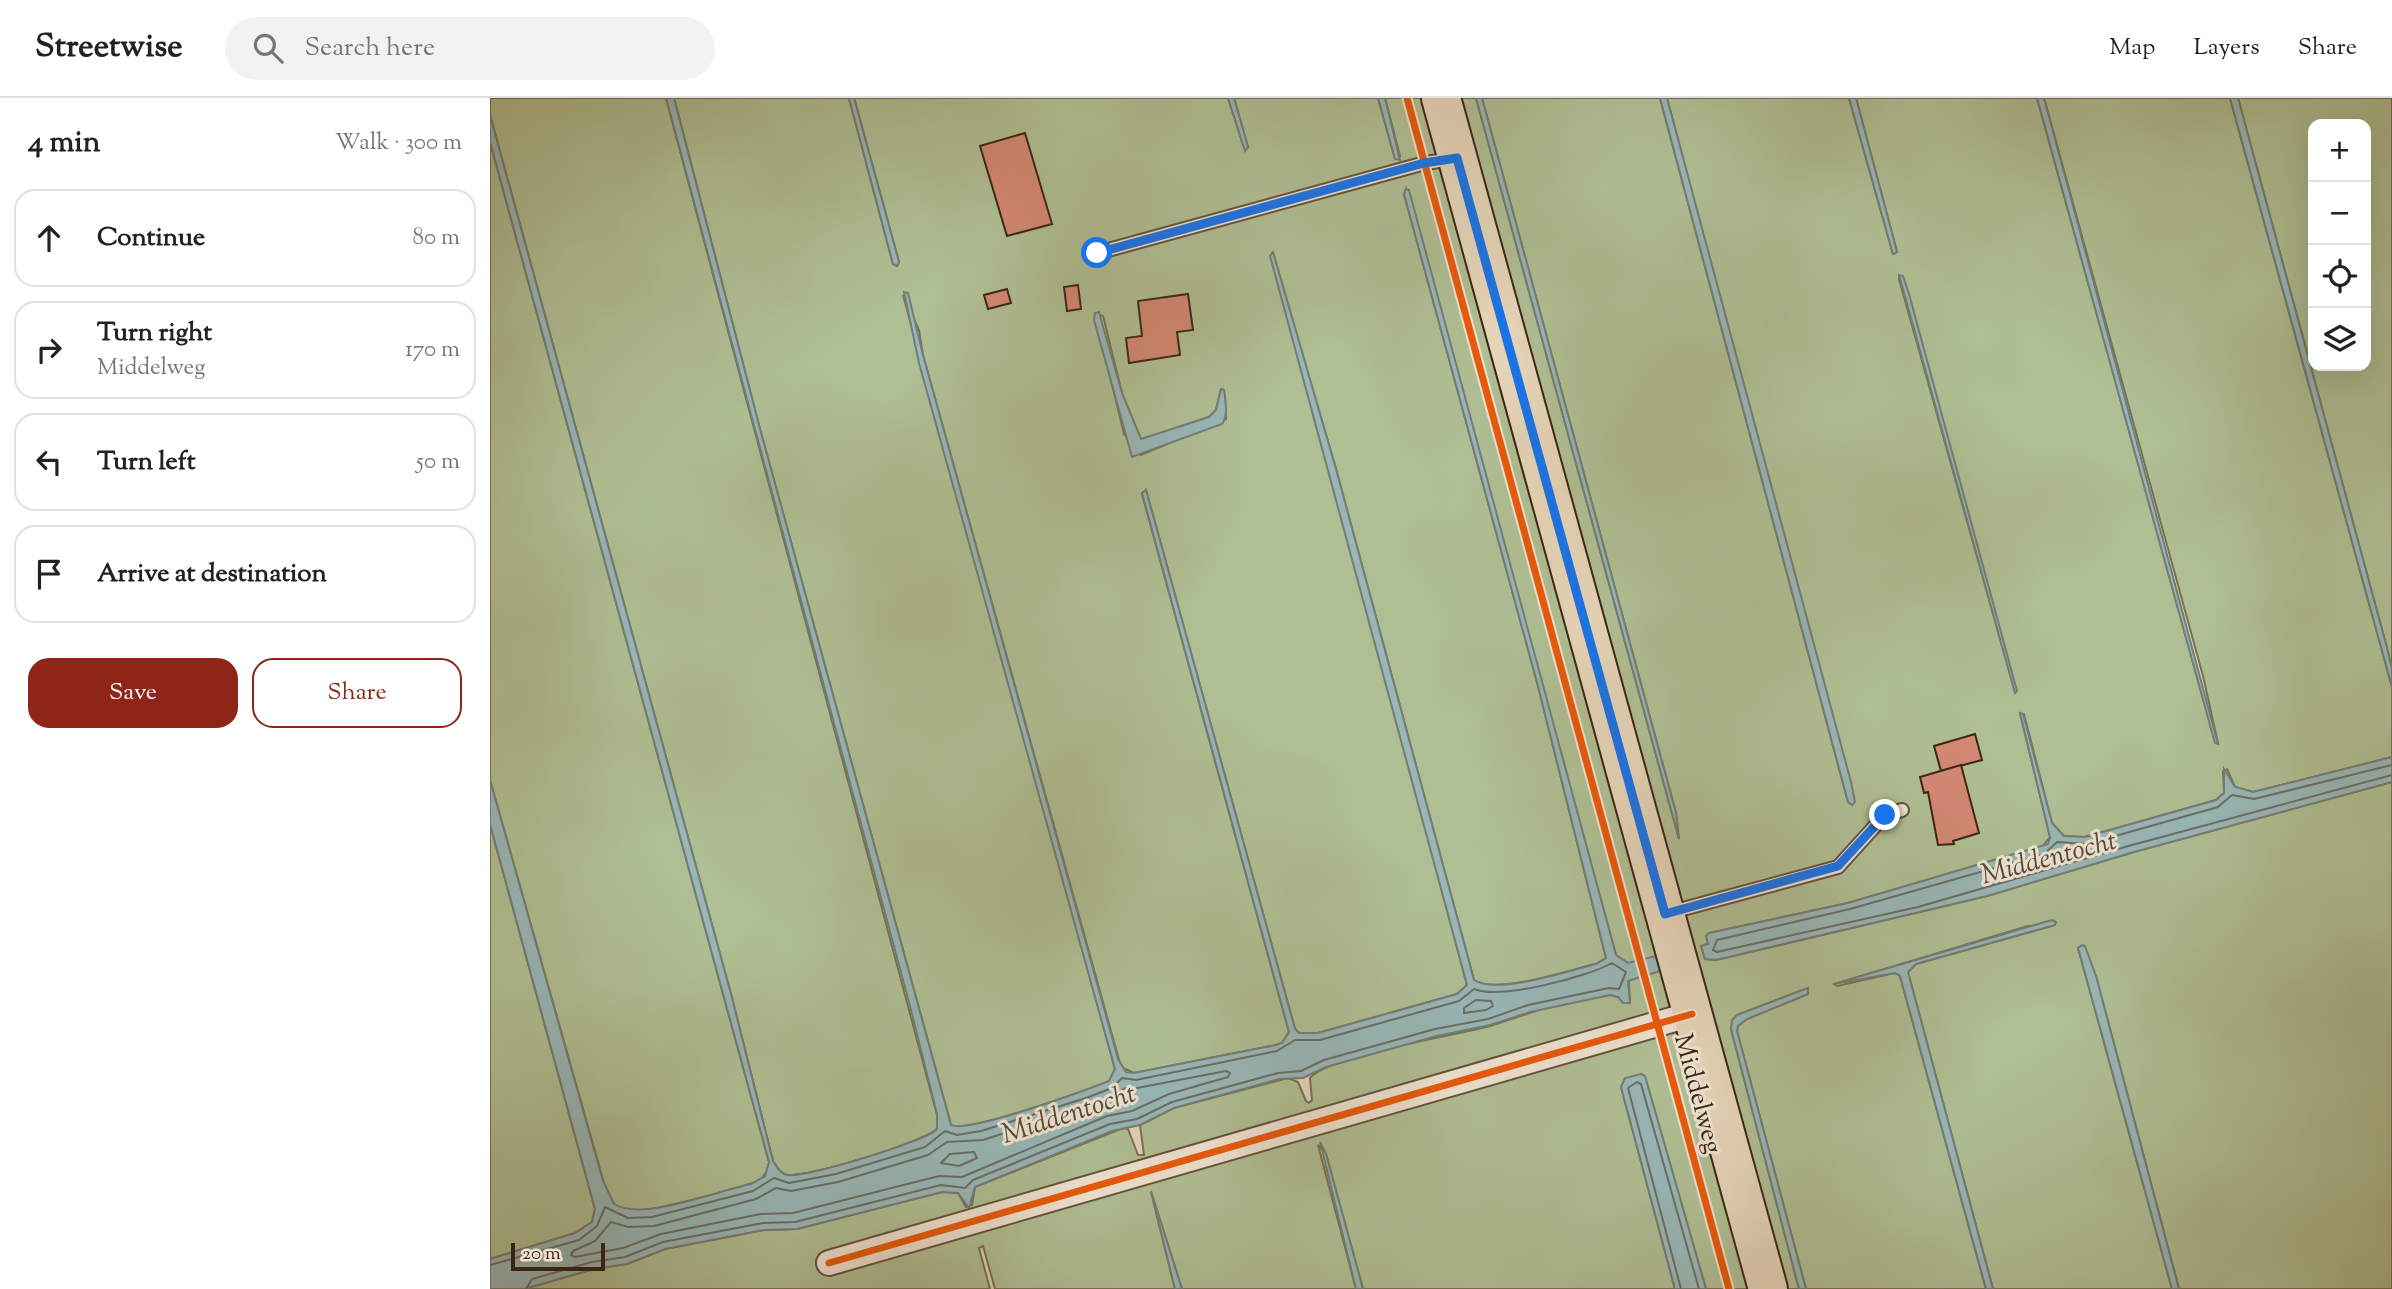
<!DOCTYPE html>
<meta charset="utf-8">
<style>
:root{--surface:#fff;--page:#f2f2f2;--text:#222;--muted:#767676;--line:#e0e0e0;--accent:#8f2418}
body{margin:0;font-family:"Sorts Mill Goudy",serif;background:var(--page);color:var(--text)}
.controls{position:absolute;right:21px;top:21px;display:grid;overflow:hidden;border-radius:14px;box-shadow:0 7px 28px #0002}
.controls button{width:63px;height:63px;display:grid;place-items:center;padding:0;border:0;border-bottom:2px solid var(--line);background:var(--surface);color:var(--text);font:35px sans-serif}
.scale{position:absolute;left:21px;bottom:18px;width:94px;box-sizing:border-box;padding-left:7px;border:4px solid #3d2516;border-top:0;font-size:19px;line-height:24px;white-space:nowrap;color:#3d2516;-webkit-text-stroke:5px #eee3d1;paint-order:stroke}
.stop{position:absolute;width:21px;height:21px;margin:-16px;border:5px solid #1a73e8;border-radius:50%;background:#fff}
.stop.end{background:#1a73e8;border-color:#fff;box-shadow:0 2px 7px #0008}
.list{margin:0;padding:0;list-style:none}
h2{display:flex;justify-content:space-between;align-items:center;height:91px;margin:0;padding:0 28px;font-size:30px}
h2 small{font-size:23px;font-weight:400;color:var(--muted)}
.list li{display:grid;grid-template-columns:46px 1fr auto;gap:21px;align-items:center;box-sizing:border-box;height:98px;margin:0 14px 14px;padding:0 14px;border:2px solid var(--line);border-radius:21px}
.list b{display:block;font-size:26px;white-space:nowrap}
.list p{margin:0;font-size:23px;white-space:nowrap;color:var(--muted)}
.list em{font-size:23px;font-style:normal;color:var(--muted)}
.actions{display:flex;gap:14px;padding:21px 28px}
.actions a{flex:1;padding:16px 0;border:2px solid var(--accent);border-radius:21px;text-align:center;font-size:24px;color:var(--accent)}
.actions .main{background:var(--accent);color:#fff}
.icon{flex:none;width:38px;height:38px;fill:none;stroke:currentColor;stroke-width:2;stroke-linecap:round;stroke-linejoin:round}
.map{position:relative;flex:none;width:1902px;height:1191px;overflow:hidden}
header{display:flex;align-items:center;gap:42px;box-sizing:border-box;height:98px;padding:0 35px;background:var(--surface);border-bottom:2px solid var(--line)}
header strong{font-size:33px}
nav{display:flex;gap:38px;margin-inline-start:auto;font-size:24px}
.search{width:490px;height:63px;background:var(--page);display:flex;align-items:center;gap:18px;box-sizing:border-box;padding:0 24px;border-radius:38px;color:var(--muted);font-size:26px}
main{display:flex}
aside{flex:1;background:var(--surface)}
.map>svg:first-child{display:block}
</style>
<header>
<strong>Streetwise</strong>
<div class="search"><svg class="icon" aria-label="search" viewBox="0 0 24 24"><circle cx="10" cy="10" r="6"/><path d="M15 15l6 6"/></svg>Search here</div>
<nav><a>Map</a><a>Layers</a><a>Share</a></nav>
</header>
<main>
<aside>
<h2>4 min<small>Walk · 300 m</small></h2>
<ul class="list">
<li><svg class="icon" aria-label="ahead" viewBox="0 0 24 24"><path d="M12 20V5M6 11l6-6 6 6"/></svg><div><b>Continue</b></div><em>80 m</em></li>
<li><svg class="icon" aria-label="right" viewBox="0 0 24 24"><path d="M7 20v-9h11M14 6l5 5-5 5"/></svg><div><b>Turn right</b><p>Middelweg</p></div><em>170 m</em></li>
<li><svg class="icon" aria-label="left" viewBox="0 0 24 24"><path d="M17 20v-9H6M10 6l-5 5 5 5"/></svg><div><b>Turn left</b></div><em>50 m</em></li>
<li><svg class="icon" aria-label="arrive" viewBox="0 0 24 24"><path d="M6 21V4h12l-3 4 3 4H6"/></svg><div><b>Arrive at destination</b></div></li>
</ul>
<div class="actions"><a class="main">Save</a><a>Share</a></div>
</aside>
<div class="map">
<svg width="1902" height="1191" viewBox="0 0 1902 1191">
<rect width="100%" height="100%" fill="#e5d4b8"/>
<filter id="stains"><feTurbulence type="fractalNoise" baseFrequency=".00286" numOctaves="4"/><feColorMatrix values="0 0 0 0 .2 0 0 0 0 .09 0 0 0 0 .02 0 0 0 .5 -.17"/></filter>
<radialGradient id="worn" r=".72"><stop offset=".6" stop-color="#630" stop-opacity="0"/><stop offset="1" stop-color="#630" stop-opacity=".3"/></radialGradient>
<g fill="#afbe93" stroke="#767254" stroke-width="2" fill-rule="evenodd">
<path d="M0 0H176L447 1017V1031C436 1043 316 1080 298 1077 290 1076 287 1069 283 1063L241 896 0 17Z"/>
<path d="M184 0H359L403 166 407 168 409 164 364 0H738L755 52 758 49 744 0H888L905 61 910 58 895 0H986L1189 741 1186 715 992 0H1170L1358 704 1362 706 1177 0H1359L1403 156 1407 154 1366 0H1547L1725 644 1728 645 1713 578 1554 0H1740L1902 589V659L1763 694 1745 689 1737 671 1733 673 1734 695 1726 702 1595 739 1574 738 1562 725 1534 616 1530 615 1560 739 1552 749 1358 805 1219 835 1218 846 1211 848 1215 861 1226 862 1497 798 1644 754 1902 684V1191H1689L1606 878 1588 850 1682 1191H1503L1418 874 1426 866 1565 827 1538 828 1344 886 1347 888 1405 875 1410 878 1496 1191H1316L1247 933 1248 928 1257 921 1318 896V890L1247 917 1241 931 1309 1191H1216L1155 979 1151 976 1131 989 1185 1191H873L836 1056 828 1047 866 1191H692L661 1094 685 1191H505L493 1148 489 1150 500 1191H34L104 1171 137 1166 175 1151 274 1132 307 1131 452 1094 468 1095 476 1109 482 1107 485 1089 633 1030 638 1031 648 1057H654L650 1027 684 1010 798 980 808 984 816 1003 819 1005 822 1002 820 980C840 957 964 938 1000 928 1033 918 1086 897 1120 897 1127 897 1134 902 1140 904L1138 865 1126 857 916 91 914 96 1048 588 1116 860 1106 866C1078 872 1007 897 984 882L846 371 783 155 977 887 967 896 828 935H809L805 931 656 392 652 396 799 934 792 945 786 947 644 975 631 969 433 257 429 232 413 197 625 971 619 984C596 992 477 1036 461 1027L270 331ZM1409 178 1525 594 1409 181ZM605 216 613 218 632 295 651 342 719 319 726 312 731 291 734 292 736 321 651 357 634 336Z"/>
<path d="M1748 0H1902V571L1897 550ZM1823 26H1876V268H1823Z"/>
<path d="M0 44 279 1064 278 1071 271 1082C251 1090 154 1116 137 1113 127 1111 122 1104 117 1096L0 682Z"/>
<polygon points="0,726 105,1111 102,1124 85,1135 0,1161"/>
</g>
<g fill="#98b7b7" stroke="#747d77" stroke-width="2">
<path d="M176 0H184L270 331 461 1027C477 1036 596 992 619 983L625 971 429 265 414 194 418 195 433 257 628 961 636 974 644 975 786 947 792 945 799 934 652 395 656 392 805 931 809 935H828L967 896 977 887 780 158 783 154 846 371 984 882C1006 897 1079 873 1106 866L1116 860 1048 588 914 96 916 91 919 92 1126 857 1138 865 1166 858 1170 873 1138 883 1140 905H1133L1128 899 1120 897 1040 914 1000 927 947 938 836 969 813 980 789 981 684 1010 650 1027 622 1033 485 1089 479 1110 468 1095 452 1094 307 1131 274 1132 175 1151 137 1166 104 1171 34 1191H0V1161L85 1135 102 1124 105 1111 0 726V682L113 1083 124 1106C153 1124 226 1093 261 1086L275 1078 279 1064 0 44V17L241 896 283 1063C287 1069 290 1076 298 1077 316 1080 437 1043 447 1031V1016L420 908Z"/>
<polygon points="359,0 364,0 409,164 407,168 403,166"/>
<polygon points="738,0 744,0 758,49 755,53"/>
<polygon points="888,0 895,0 910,62 905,61"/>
<polygon points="986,0 992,0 1186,715 1189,741"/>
<polygon points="1170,0 1177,0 1361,684 1365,704 1362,707 1358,704"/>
<polygon points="1359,0 1366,0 1407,154 1403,156"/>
<polygon points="1547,0 1554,0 1728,646 1725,645"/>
<polygon points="1740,0 1748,0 1897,550 1902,571 1902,589"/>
<polygon points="1409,177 1413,178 1419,196 1527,593 1525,595"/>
<path d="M609 214 632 295 651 341 719 319 726 312 731 291 734 292C735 303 739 317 732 326L642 359 604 222 605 215Z"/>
<polygon points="1530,615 1533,616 1562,725 1574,738 1595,739 1726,702 1734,695 1734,671 1745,689 1763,694 1902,659 1902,684 1644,754 1497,798 1226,862 1215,861 1211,848 1218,846 1216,838 1219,835 1358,805 1558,746 1560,739"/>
<polygon points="1562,822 1566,824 1565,827 1426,866 1418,874 1503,1191 1496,1191 1410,878 1405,875 1344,886"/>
<polygon points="1592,847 1595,848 1606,878 1689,1191 1682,1191 1588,850"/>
<polygon points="1318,890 1318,896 1257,921 1248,928 1247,933 1316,1191 1309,1191 1241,931 1242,922 1247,917"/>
<polygon points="1151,976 1155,978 1216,1191 1185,1191 1131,989 1135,980"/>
<polygon points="830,1044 836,1056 873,1191 866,1191"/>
<polygon points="661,1093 692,1191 685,1191"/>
</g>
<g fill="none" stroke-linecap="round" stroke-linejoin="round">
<g stroke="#6a6e66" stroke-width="2">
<polyline points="1902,667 1764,701 1742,697 1728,709 1597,746 1567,744 1554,756 1360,811 1227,842 1223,852 1227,854 1428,809 1642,747 1902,677"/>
<polygon points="986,902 1001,903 1003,908 996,912 974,915 974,910"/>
<polygon points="736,973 740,975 738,979 679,996 642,1013 617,1018 472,1079 449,1078 303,1115 271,1116 171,1136 133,1150 85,1159 81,1157 83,1153 105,1143 121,1124 138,1129 164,1128 266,1101 286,1090 301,1093 348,1084 438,1057 457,1044 493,1042 598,1008 626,997 635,990 647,990"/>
<polygon points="484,1054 487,1060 469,1068 451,1065 460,1056"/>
<path d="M0 1167 89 1142 107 1128 115 1109 138 1120 162 1119 263 1093 284 1080 299 1085 346 1076 435 1049 455 1033 467 1037 491 1033 596 1000 622 990 632 980 646 982 787 953 805 942H830L969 903 984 891C1010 902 1097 879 1122 865L1136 874 1129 891 1119 890 1038 907 998 921 945 931 834 962 811 973 788 975 682 1004 647 1021 620 1026 483 1082 475 1090 451 1087 305 1124 273 1125 173 1144 135 1159 102 1164 42 1181 36 1191"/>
<polyline points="1191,1191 1138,990 1147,984 1151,986 1209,1191"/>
</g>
</g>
<g fill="#d38873" stroke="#3d2516" stroke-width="2">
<polygon points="535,35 562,126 517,138 490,48"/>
<polygon points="588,187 591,211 577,213 574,189"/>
<polygon points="517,191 521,205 498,211 494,197"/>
<polygon points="698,196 703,232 687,234 690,257 639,265 636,240 652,238 648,203"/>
<polygon points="1485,636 1492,662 1451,673 1444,648"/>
<polygon points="1471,667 1489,735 1463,743 1464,746 1448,747 1438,694 1434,695 1430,679"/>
</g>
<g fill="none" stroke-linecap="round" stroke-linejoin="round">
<defs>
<g id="lane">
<polyline points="607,155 935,65 963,61"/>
<polyline points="1178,815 1348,769 1395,717 1412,712"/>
</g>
<polyline id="street" points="339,1165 1202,916"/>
<polyline id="primary" points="951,0 1278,1191"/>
</defs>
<use href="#lane" stroke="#67513e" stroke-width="16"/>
<use href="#street" stroke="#67513e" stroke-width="28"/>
<use href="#primary" stroke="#3d2516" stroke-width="42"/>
<use href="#lane" stroke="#eee3d1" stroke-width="12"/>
<use href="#street" stroke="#eee3d1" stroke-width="24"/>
<use href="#primary" stroke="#e5d4b8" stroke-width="38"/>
<defs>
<g id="cycleway">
<polyline points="917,0 1239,1191"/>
<polyline points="339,1165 1202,916"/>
</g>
</defs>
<use href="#cycleway" stroke="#eee3d1" stroke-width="11"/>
<use href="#cycleway" stroke="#e8590c" stroke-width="7"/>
</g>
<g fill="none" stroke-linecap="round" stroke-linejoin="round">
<polyline stroke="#1a73e8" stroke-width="9" points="607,155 934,65 967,60 1175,816 1348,768 1395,717"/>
</g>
<g text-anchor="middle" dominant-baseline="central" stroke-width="6" stroke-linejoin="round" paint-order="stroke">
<g font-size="26" fill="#3d2516" stroke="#eee3d1">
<text transform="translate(1207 996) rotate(75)">Middelweg</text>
</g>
<g font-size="28" font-style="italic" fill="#544a3e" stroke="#eee3d1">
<text transform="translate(1559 761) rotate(-15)">Middentocht</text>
<text transform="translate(579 1017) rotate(-18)">Middentocht</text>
</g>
</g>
<rect width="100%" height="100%" filter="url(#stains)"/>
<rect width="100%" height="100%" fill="url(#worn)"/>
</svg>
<div class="controls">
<button>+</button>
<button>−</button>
<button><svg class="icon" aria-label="locate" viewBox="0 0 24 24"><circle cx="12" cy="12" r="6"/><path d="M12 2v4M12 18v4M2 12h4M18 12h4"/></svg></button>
<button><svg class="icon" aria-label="layers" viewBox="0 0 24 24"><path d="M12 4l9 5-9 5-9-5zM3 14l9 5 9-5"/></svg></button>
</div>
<div class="scale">20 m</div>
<div class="stop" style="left:607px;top:155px"></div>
<div class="stop end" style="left:1395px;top:717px"></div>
</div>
</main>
